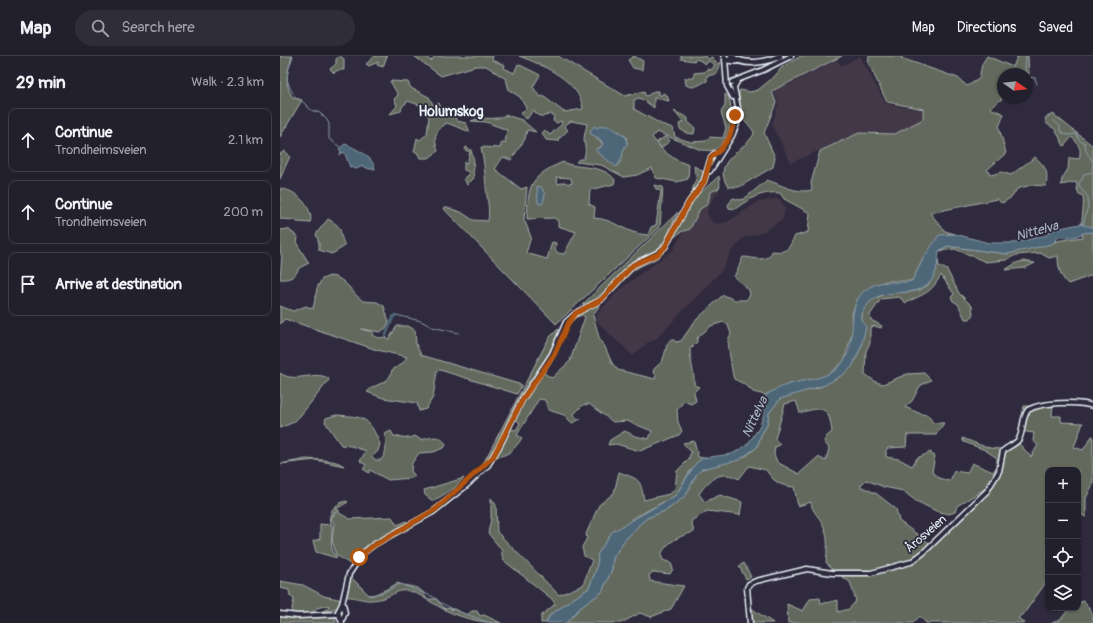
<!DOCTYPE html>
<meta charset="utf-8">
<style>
:root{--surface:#23202e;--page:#2f2d3a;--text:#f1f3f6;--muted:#a3a3aa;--line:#403e4a}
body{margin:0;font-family:Pangolin,sans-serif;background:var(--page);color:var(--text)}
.controls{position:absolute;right:12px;bottom:12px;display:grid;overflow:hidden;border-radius:8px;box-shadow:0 1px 3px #0004}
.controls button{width:36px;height:36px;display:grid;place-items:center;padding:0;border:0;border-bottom:1px solid var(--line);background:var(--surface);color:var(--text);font:20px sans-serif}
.compass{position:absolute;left:717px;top:12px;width:36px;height:36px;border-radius:50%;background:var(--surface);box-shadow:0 1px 3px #0004;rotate:104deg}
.stop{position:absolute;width:12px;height:12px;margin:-9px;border:3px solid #b45309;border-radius:50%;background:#fff}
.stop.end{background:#b45309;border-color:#fff;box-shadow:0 1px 4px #0008}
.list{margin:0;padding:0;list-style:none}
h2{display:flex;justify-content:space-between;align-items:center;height:52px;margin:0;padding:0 16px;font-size:17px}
h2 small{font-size:13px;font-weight:400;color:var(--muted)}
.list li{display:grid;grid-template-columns:26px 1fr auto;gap:12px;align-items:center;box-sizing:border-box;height:64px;margin:0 8px 8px;padding:0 8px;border:1px solid var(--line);border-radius:8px}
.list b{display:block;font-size:15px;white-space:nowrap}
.list p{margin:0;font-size:13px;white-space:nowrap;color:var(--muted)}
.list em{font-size:13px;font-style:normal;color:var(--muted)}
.icon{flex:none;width:22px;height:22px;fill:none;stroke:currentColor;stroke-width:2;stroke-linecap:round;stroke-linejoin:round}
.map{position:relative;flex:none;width:813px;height:567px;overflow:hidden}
header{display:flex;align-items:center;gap:24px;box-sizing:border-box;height:56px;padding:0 20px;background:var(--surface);border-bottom:1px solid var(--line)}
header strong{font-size:19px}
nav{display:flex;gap:22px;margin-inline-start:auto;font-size:14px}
.search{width:280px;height:36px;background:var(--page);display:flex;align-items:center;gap:10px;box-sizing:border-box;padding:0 14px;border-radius:22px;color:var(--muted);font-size:15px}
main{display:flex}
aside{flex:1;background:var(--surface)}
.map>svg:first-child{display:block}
</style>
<header>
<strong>Map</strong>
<div class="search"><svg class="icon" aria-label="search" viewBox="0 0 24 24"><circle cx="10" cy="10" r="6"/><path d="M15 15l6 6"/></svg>Search here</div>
<nav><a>Map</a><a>Directions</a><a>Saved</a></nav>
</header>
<main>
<aside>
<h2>29 min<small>Walk · 2.3 km</small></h2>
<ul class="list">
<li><svg class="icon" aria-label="ahead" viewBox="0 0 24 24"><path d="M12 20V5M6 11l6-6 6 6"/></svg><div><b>Continue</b><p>Trondheimsveien</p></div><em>2.1 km</em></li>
<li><svg class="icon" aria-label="ahead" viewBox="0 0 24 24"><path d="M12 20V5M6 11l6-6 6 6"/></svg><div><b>Continue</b><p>Trondheimsveien</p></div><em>200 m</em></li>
<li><svg class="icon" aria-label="arrive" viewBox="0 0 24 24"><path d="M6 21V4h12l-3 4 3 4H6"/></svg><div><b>Arrive at destination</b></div></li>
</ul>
</aside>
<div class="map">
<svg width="813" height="567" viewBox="0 0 813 567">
<rect width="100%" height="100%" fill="#2f2a3d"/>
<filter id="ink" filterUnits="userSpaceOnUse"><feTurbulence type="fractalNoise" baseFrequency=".025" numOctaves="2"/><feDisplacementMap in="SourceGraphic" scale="8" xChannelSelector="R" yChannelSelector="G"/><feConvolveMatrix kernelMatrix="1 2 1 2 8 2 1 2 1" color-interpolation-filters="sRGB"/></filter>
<g filter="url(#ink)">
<g fill="#423846">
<polygon points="580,0 606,48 642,54 643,63 613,79 579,77 511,107 492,69 498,48 494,35 557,4 561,10"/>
<polygon points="432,126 438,127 439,135 429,149 427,156 429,162 433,166 440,168 447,166 478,146 496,143 501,144 505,153 503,163 481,177 463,182 451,196 443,213 376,283 367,287 353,300 317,266 317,258 340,233 393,194"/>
</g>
<g fill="#646a5d" stroke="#a6aeaa" fill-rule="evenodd">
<path d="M0 0H12C8 16 3 26 13 42L22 44 0 81Z"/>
<polygon points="60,0 64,3 64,14 58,14 54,17 50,13 56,8 56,3"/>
<polygon points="95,0 107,0 103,11 97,9 98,6 89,10 86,8"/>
<path d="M134 0H145L151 5 155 0H213L212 4 225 9 224 12 234 17 238 8 260 19 253 31 260 41 263 40 284 56 303 53C300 25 263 9 239 0H278L345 40 364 35 365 39 367 40 374 35H379V39H382L383 37 387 39 389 45 374 42V52L365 45 359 42 354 44V53L381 68 393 72 395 81 411 86 426 85 430 81 443 82 446 72 441 56 445 50V38L448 40C455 55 451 86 434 94 430 95 425 94 421 94L377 76 372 81C383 96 392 103 409 109L408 123 397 126 376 122 372 112 357 119 344 121 321 109 296 106 299 103H303C307 95 305 92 304 84 304 79 306 73 307 68L291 65 284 70 288 74 280 82 279 81 278 85 266 84 262 77 265 74 270 79 282 68 281 65 277 67 273 65 274 60 270 58C262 62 259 61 253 54L247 63 240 58 246 52 240 41 229 34 226 23 206 10H196L161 20ZM339 75 346 81 347 87 343 93 342 102 332 108 324 99 319 98 317 91 318 93 323 88 316 81Z"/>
<polygon points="354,0 363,5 362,14 353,12 348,4"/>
<path d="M401 0H425L428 3 432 1 437 8 441 6 436 18 427 20V25C419 28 414 34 406 29L405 22H414V17L424 16 427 13 431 14 435 9 429 5 426 8 417 3 414 5 401 3Z"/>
<path d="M521 0H562L492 35 496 47 484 77 495 101 493 111 459 131H448C431 104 463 97 474 78 473 72 469 70 465 66 460 59 457 41 460 34L470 36 478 34 495 20 502 11Z"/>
<path d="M589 0H623L621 2 678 22 687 30 699 23 702 8 707 0 733 11 737 1 736 0H748L749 18H723V42L710 52 724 58 719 71 726 97 707 114 711 119 721 116 731 119 755 101C765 110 769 115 766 130L751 129 737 133 732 141 722 147 717 143 650 157 665 175 675 178H667L643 203 632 225H606L587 233 577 244 572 258 573 274 564 305 549 318 536 324 512 327 485 339 473 336 466 329 454 323C452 319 448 287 448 284 449 282 450 280 451 278L448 269 443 266 431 270 417 282V286L410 293C410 306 415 317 414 329L419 331 414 336 416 345 411 348 404 345 397 354 398 366 402 375 399 379 360 395 336 388 328 389 330 384 345 375 355 380 369 383 372 375 347 365 333 366 309 348 303 349 294 358 296 362 301 363 292 367 284 359 268 354 265 344 259 343 237 379 242 382C234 394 229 399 216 401L228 374 231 373 236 374 240 367 235 363 244 344 261 318 264 317 272 322 290 305 305 261 302 259 294 262 295 261 322 246 313 259 320 285 324 289 332 307 338 314 375 323 376 319 373 316C374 310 381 309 383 303 386 296 385 290 390 284H394L396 286 401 285 415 265 443 239 455 244H466L470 239 469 234 454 221 463 201C472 201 489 208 492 195 509 197 508 192 515 180L528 176 530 157 504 143 500 137C481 135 469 143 455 153L449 152 448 149 453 142 460 144 464 143 487 124C502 129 516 138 532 134L531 127 540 95 579 77 615 78 643 63V53L607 46 588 6Z"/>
<path d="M110 25 128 26 131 32 149 41 154 50 159 47 162 54 158 56 154 50 153 56 158 57 170 53 177 65 186 67 190 76 167 67C155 75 153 81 158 95L149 102H140L137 96H134L137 82 140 84 147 78 149 61 142 50 128 45 122 51 121 55 110 58 117 50 114 43 118 39Z"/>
<polygon points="394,55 408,62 408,66 415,72 414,78 406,77 400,73 399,68 403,66"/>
<path d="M773 58 813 90V219L788 228C780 220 778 211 778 200L769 202 760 197 736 199 726 204 706 206 675 193 659 195 667 190 727 198 782 184 803 181C799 167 805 154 803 140L798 137 796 126 781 129 782 123 788 113 789 102 799 103C802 93 799 89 792 81L784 90 775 73 767 68 765 62Z"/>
<path d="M226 59 242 64 256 76 247 74 245 83 231 104 223 101 215 113 241 133 247 131 244 163 251 181 246 197 267 203 272 186 276 187 275 193 278 197 284 198 296 176 278 170V165L274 162 247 163C248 129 250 120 283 106 298 114 323 107 335 124L334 128 310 134 309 148 315 151 314 162C336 163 345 178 368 179L371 171 376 169 381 135 376 133 374 129 383 131 380 171 276 268 164 153 165 151 181 156 193 164 208 165C210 153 207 144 206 131 205 117 204 105 201 91L220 92 222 85 225 87 227 74 206 66 191 65C206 59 213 66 226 59ZM276 121 291 122 292 127 289 128 284 126 278 128Z"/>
<polygon points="386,80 390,85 381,92 377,86"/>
<polygon points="186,91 191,94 194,105 192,108 195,108 193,116 194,122 187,129 184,122 188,120 189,116 184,114 184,106 187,107 190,96 185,94"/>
<polygon points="5,95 10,100 0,123 0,98"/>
<path d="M414 110 423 115C422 124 418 129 412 135L418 117 415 118Z"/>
<polygon points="439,120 440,130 438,133 430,136 428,148 420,153 410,173 401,176 392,183 413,143"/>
<path d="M0 132C5 134 10 134 15 138 23 143 34 157 30 167L17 166 15 164 0 163Z"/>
<polygon points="398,156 385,184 377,194 352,205 325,235 314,244 302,249"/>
<path d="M48 163C66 173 57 174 65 190L52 198 39 194V187L36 178Z"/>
<path d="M8 173 18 181 17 188 29 207 19 212C16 220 10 224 0 223L2 200 0 196V174Z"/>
<path d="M385 195C378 204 368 206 359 211 347 217 340 232 328 239L357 209Z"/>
<path d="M658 204 659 210 667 214 679 237 692 250 693 258 690 263H685L678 248 673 245 671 241 674 238 661 219C650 239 644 237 626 247L619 241 601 243 590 259 591 264 602 270 601 272 594 270 590 272V287L586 295 585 318 596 326 603 328 627 318 644 317 651 324 640 330 632 345 625 351 641 358 648 359 653 367H664L656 379H627L626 391 608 392 606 394V401L619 403 632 410 637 402 651 396V398L655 400 652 416 659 422 668 425 671 423 674 415 687 417 692 407 713 416 717 410V402L705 394 684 386 682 382C700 388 721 402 736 384L751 401 758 389 753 385 754 377 739 375 744 350H754L773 348 772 360H781V366L803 367 794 391 803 394 812 380H813V428L806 442V461L798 457V414H768V471L764 472 768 476 767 525 745 556 738 562 745 567H646L640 560 633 567H508L507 548 523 555 530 543 540 542 541 548 558 544V556L569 553 576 545 570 526 552 514 546 506C547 495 549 482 544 471 541 462 531 455 531 446L518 450 514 431C500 430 494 426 486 414L469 410 459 423C441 413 429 423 419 438L425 446 440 439 462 446 460 459 427 455 411 465 414 476C400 480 387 485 381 499L383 504 391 507 393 513 390 518 373 516 369 519 370 525 404 530 391 553 371 561 360 557 341 567H286L301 551 322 536 332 513 333 502 343 486 360 468 367 462 387 454 400 444 406 439 416 419 422 413 466 400 477 391 481 379 487 369 489 357 500 343 511 338 538 332 564 318 574 307 581 291 582 256 588 246 605 238 618 236H630L640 234 648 229 654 220ZM516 345 520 357C543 350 549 350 552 376L546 381 544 386 549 392 546 405 538 401 519 418 497 406 494 398 495 391 500 389 495 383 505 348ZM586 424 604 431 623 435 636 445 656 455 669 458 675 456 677 450 711 429 653 490 619 465 616 453 597 438 580 430Z"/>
<polygon points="743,205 755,207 745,212 725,214 736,207"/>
<path d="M50 220C66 221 71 237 83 245L97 246 104 250 109 266 106 272 100 276 81 273 93 276 92 279C96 282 101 282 105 281L109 283 117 270H128L135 274 136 288 141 299 242 329 237 338 160 314 157 315 153 341 146 353 139 355 137 347 103 342 87 336C96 326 110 329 112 314L122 308 127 301 97 294 5 263 0 268V250L13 255 26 250 33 253 37 232 42 223Z"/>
<path d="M278 273C281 285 257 315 249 326 230 351 223 384 203 408L269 282Z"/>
<path d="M0 317C15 328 33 314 48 322L49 324 20 360 14 366 0 372Z"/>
<path d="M56 359C85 361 88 360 100 388L98 395 92 401 96 404H101C108 395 106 388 105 378L111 375 114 380 130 382 135 380 141 384C151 381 159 378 166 388L165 391 154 396 139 397 132 407 131 415 135 420 132 422 108 424 90 414 89 417 83 413 86 409 80 405 86 395 71 390 61 389 45 366 46 362Z"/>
<path d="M414 385 418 401 423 402 410 415 396 439 352 463 318 503 316 514 309 532 270 559 266 567H261V560L275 548 272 543 223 504 221 493 208 477 211 463V442L216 449 217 476 279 539 303 529 312 504 304 500 302 491 307 482 306 478 319 449 334 437 339 416C360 424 360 422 364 444L389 438 395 433 397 415 408 404 411 396 403 387Z"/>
<path d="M26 403C37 404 56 403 64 410L36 404 0 408Z"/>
<polygon points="184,422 175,432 153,445 145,439 144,434"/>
<path d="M65 445 68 446 56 453 50 463C56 475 46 491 57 502L36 496 33 485 40 483V468L50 469C48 455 53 450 65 445Z"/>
<polygon points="57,454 59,454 59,457 70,463 112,461 117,469 127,465 127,467 87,489 70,508 56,499 52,483 54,467 51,463"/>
<polygon points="464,507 471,521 466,523 459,510"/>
<path d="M69 519 89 539 92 540C100 535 110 533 117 527 128 532 143 528 146 543 117 524 117 543 92 544 83 545 75 540 66 541Z"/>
<polygon points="0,525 23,529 44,540 62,544 55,555 57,552 38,557 47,553 49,550 48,549 37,552 34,555 34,561 55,561 56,567 0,567 0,558 11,558 14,543 10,540 9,534 0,532"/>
<path d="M146 543H156L165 553 170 552 171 554 174 553 187 559 192 555H197L200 560 204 559 221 567C201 567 181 562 163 553 157 550 152 546 146 543Z"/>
<polygon points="804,545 813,559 813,567 772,567 780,564 790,552 798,552 798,547"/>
<polygon points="471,552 493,567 472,567"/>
</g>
<g fill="#4e6678" stroke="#8c9eab">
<path d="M314 70 317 72C328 65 337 76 346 81L347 88C341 95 344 104 336 111L316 95 317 91 319 93 323 88 320 83 311 78 310 75Z"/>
<path d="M65 88C75 92 93 100 95 113H89L83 110 76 113 70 111 65 98 63 96 60 99 61 95 59 93Z"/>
<polygon points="257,130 261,131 265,138 263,147 260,148 258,147"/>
<path d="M800 168 813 171V176L804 177 794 181H779L772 188 727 198 667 190 659 195C658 206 657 222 647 229 629 243 599 229 585 252 580 259 581 265 586 271L581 291 572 311 564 318 545 329 500 343 489 357 487 369 481 379 477 391 459 404 422 413 416 419 406 439 400 444 387 454 367 462 360 468 343 486 333 502 332 513 322 536 301 551 286 567H266L270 559 309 532 316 514 318 503 317 499 332 476 396 439 416 407 423 402 452 398 467 389 479 372 484 358 486 339C494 334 504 329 514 327 532 322 550 323 563 306 582 281 559 242 596 228 608 224 620 228 632 225L643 203 659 179 675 178 709 187H735L767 179 771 174Z"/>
</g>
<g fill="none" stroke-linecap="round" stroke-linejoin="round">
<g stroke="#8c9eab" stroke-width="1">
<path d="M13 0C8 16 3 21 13 37"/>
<polyline points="745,18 746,0"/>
<polyline points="747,21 755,22 757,28"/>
<polyline points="14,39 15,41"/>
<polyline points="17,42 19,43"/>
<polyline points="22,45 31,54 40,57 47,64 49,68 49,83 60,91"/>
<polyline points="772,63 780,70 780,75 787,79 796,78 800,85 805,87 806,95 813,106"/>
<polyline points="813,107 813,113"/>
<polyline points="803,169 808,150 808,141 800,132 799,126 802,124 804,118 813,116"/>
<polyline points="116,259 141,265 152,271 179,277"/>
<polyline points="89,539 102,537 120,528 154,541 161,547 177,555 210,567"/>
</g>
<polyline stroke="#4e6678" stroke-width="3" points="106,279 113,261 116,259"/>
<defs>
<g id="major">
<polyline points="445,3 447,30 453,41"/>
<polyline points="452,26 483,14 511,0"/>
<polyline points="430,115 452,80 457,68 458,52 454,31 458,24"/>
<polyline points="0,558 18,560 58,558"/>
<polyline points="62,564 65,557 63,548"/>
<polyline points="62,567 58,556 62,548 69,518 83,497 95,488 153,456 187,429 208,409 220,389 242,344 272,298 286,266 296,257 321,244 353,209 377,197 385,191 409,146 424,125 431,101 434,98 438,101"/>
<path d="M470 567 467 532 469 528 476 525 527 513 552 517H591L631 506 643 497 707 435 719 415 723 395C728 390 735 389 739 383 744 374 741 363 748 354 761 346 799 345 813 350"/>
</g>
<g id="highway">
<polyline points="444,0 446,4 456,5"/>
<path d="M451 0C465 11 486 6 500 0"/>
</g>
</defs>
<use href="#major" stroke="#e8f1f8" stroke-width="7"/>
<use href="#highway" stroke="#e8f1f8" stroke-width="8"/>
<use href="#major" stroke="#2f2a3d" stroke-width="4"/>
<use href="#highway" stroke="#2f2a3d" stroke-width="5"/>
</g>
</g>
<g fill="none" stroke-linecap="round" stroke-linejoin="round" filter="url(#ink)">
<polyline stroke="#b45309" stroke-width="5" points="79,501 93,490 156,453 213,401 244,341 274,299 289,266 296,257 321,244 353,209 378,198 385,191 409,146 424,126 431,101 440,94 449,82 453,70 455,59"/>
</g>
<g text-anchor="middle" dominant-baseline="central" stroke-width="3.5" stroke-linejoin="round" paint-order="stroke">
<g font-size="12" fill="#e8f1f8" stroke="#2f2a3d">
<text transform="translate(646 478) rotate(-41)">Årosveien</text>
</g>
<g font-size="13" font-style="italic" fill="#aab9c5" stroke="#2f2a3d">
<text transform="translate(757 175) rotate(-15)">Nittelva</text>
<text transform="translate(475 361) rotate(-65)">Nittelva</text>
</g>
<g font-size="14" font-weight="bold" fill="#e8f1f8" stroke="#2f2a3d">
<text x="171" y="55">Holumskog</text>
</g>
</g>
</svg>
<div class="controls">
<button>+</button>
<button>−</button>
<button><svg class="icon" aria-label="locate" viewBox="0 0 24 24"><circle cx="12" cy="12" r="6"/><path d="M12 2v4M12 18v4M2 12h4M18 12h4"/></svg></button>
<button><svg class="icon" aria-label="layers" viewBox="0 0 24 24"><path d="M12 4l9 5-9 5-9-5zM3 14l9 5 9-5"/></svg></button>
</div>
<svg class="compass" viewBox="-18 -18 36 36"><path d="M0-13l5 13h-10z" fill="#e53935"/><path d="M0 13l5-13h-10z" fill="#a3a3aa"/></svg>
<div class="stop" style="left:79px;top:501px"></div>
<div class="stop end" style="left:455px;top:59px"></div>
</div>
</main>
